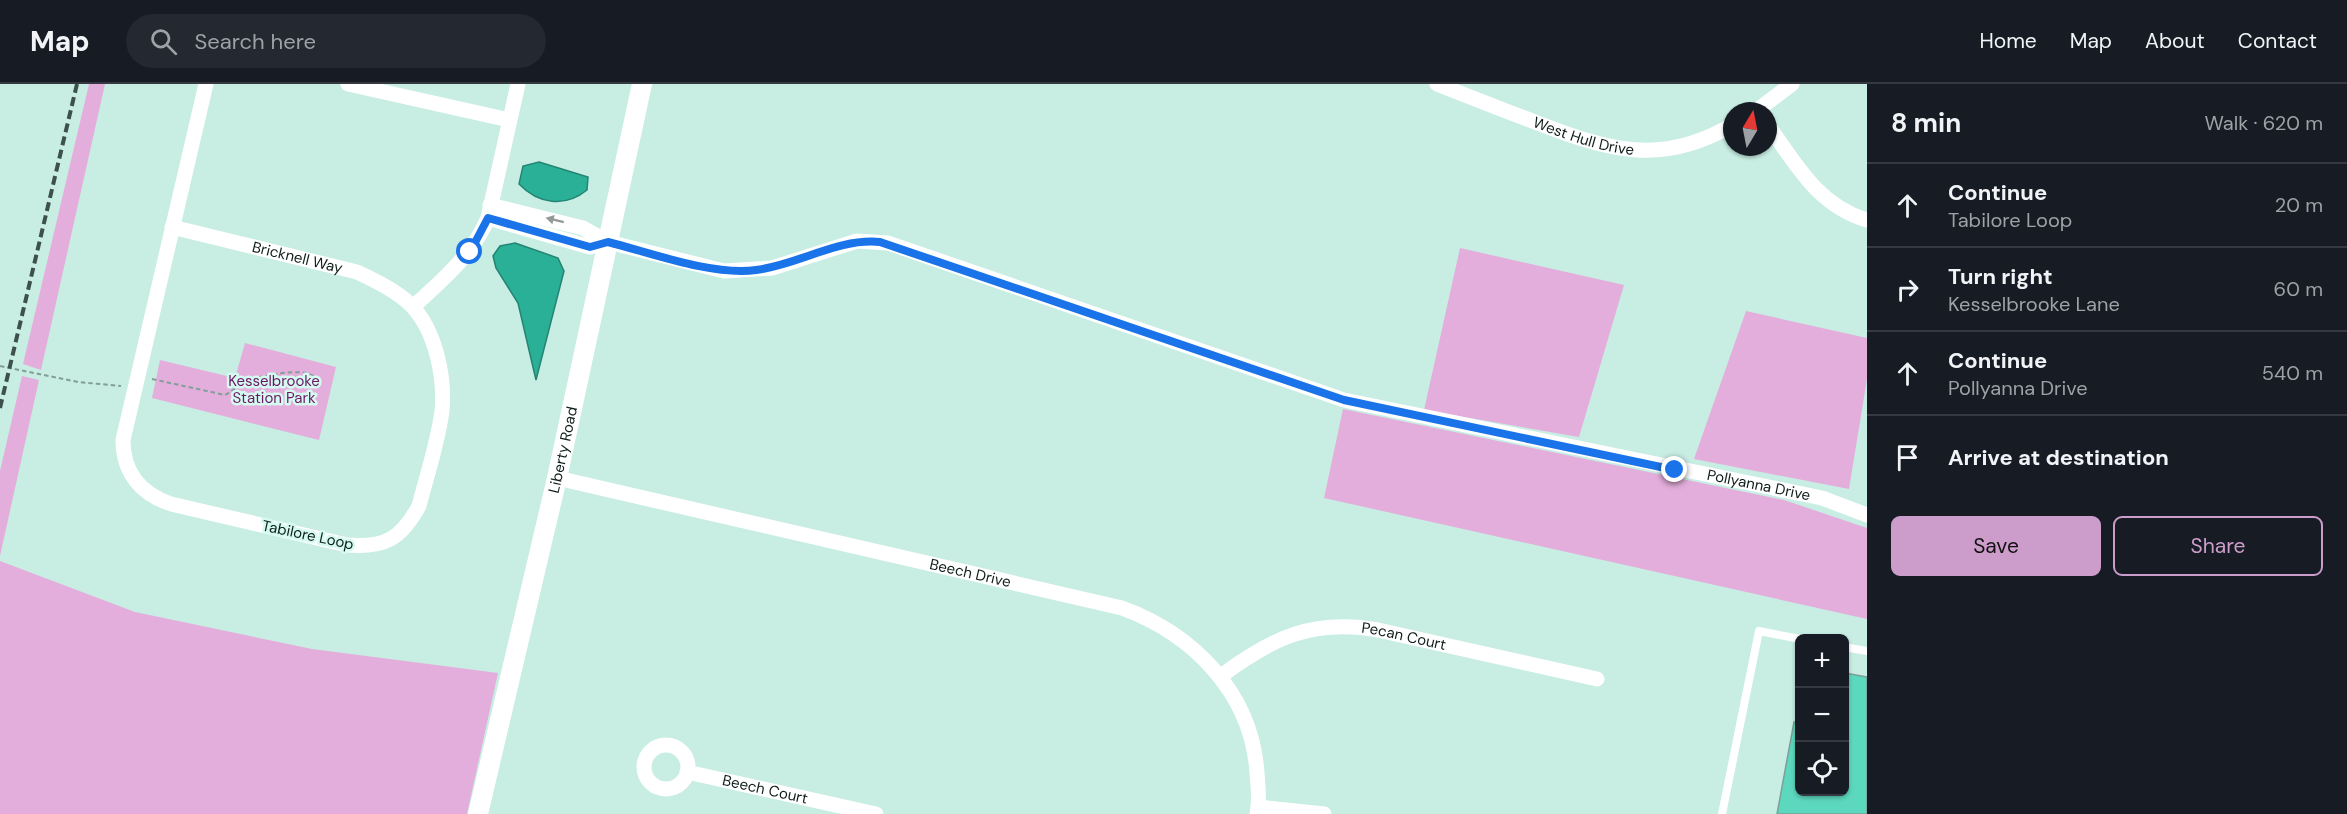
<!DOCTYPE html>
<meta charset="utf-8">
<style>
:root{--surface:#171b24;--page:#242831;--text:#f1f3f6;--muted:#9ea1a6;--line:#363941;--accent:#cc9dca}
body{margin:0;font-family:"DM Sans",sans-serif;background:var(--page);color:var(--text)}
.controls{position:absolute;right:18px;bottom:18px;display:grid;overflow:hidden;border-radius:9px;box-shadow:0 2px 4px #0004}
.controls button{width:54px;height:54px;display:grid;place-items:center;padding:0;border:0;border-bottom:2px solid var(--line);background:var(--surface);color:var(--text);font:30px sans-serif}
.compass{position:absolute;left:1723px;top:18px;width:54px;height:54px;border-radius:50%;background:var(--surface);box-shadow:0 2px 4px #0004;rotate:10deg}
.stop{position:absolute;width:18px;height:18px;margin:-14px;border:4px solid #1a73e8;border-radius:50%;background:#fff}
.stop.end{background:#1a73e8;border-color:#fff;box-shadow:0 2px 6px #0008}
.list{margin:0;padding:0;list-style:none}
h2{display:flex;justify-content:space-between;align-items:center;height:78px;margin:0;padding:0 24px;font-size:26px}
h2 small{font-size:20px;font-weight:400;color:var(--muted)}
.list li{display:grid;grid-template-columns:39px 1fr auto;gap:18px;align-items:center;box-sizing:border-box;height:84px;padding:0 24px;border-top:2px solid var(--line)}
.list b{display:block;font-size:22px;white-space:nowrap}
.list p{margin:0;font-size:20px;white-space:nowrap;color:var(--muted)}
.list em{font-size:20px;font-style:normal;color:var(--muted)}
.actions{display:flex;gap:12px;padding:18px 24px}
.actions a{flex:1;padding:14px 0;border:2px solid var(--accent);border-radius:9px;text-align:center;font-size:21px;color:var(--accent)}
.actions .main{background:var(--accent);color:#111}
.icon{flex:none;width:33px;height:33px;fill:none;stroke:currentColor;stroke-width:2;stroke-linecap:round;stroke-linejoin:round}
.map{position:relative;flex:none;width:1867px;height:730px;overflow:hidden}
header{display:flex;align-items:center;gap:36px;box-sizing:border-box;height:84px;padding:0 30px;background:var(--surface);border-bottom:2px solid var(--line)}
header strong{font-size:28px}
nav{display:flex;gap:33px;margin-inline-start:auto;font-size:21px}
.search{width:420px;height:54px;background:var(--page);display:flex;align-items:center;gap:15px;box-sizing:border-box;padding:0 21px;border-radius:33px;color:var(--muted);font-size:22px}
main{display:flex}
aside{flex:1;background:var(--surface)}
.map>svg:first-child{display:block}
</style>
<header>
<strong>Map</strong>
<div class="search"><svg class="icon" aria-label="search" viewBox="0 0 24 24"><circle cx="10" cy="10" r="6"/><path d="M15 15l6 6"/></svg>Search here</div>
<nav><a>Home</a><a>Map</a><a>About</a><a>Contact</a></nav>
</header>
<main>
<div class="map">
<svg width="1867" height="730" viewBox="0 0 1867 730">
<rect width="100%" height="100%" fill="#c8ede3"/>
<g fill="#e4aedc">
<polygon points="89,0 105,0 41,286 23,280"/>
<polygon points="1460,164 1624,201 1579,353 1424,326"/>
<polygon points="1746,227 1867,254 1867,295 1849,405 1694,375"/>
<polygon points="245,259 336,283 319,356 152,314 160,276 235,294"/>
<polygon points="22,292 39,296 0,472 0,387"/>
<polygon points="1343,325 1784,416 1867,444 1867,535 1324,414"/>
<polygon points="0,477 135,528 312,565 498,589 467,730 0,730"/>
</g>
<g fill="#2bb098" stroke="#238472" stroke-width="1.5">
<path d="M539 78 588 93 587 106C565 124 538 120 519 100L523 82Z"/>
<polygon points="515,159 558,174 564,187 536,296 518,219 496,184 493,172 500,162"/>
</g>
<polygon fill="#5cd8be" stroke="#7d9f96" stroke-width="1.5" points="1845,589 1867,593 1867,730 1777,730 1794,638 1800,638 1800,708 1845,708"/>
<g fill="none" stroke-linecap="round" stroke-linejoin="round">
<g stroke="#829f97" stroke-width="2" stroke-dasharray="4.5 3" stroke-linecap="butt">
<polyline points="0,282 78,298 121,302"/>
<path d="M152 295 225 311C233 307 241 299 249 296 262 292 303 283 313 292L312 300"/>
</g>
<g stroke="#fff" stroke-width="8">
<polyline points="1844,563 1867,567"/>
<polyline points="1722,730 1759,547 1800,555"/>
</g>
<g stroke="#fff" stroke-width="15">
<polyline points="348,0 509,36"/>
<path id="s1" d="M1437 0C1470 13 1503 26 1535 38 1607 66 1661 83 1732 41"/>
<polyline points="1756,27 1792,0"/>
<path d="M1768 41C1796 80 1818 122 1867 136"/>
<path id="s2" d="M490 121 583 144 608 158 724 187 772 184 857 157 888 159 1344 316 1822 414 1867 431"/>
<polyline points="488,134 590,163 608,158"/>
<path id="s3" d="M172 143 357 188C376 197 397 207 412 222 436 248 445 293 442 327 438 358 427 391 419 422 401 455 385 464 347 461L171 420C141 410 123 389 123 356L206 0"/>
<path d="M413 223C442 196 472 172 488 134L518 0"/>
<path id="s4" d="M557 394 1122 524C1193 550 1252 609 1257 689 1258 703 1260 716 1257 730"/>
<path id="s5" d="M1221 592C1272 554 1313 534 1378 546L1597 595"/>
<circle cx="666" cy="683" r="22"/>
<path id="s6" d="M687 688 876 730"/>
<polyline points="1258,723 1324,730"/>
</g>
<path stroke="#fff" stroke-width="20" id="s7" d="M478 730 557 394 642 0"/>
<polyline stroke="#3d514c" stroke-width="4" stroke-dasharray="9 4.5" stroke-linecap="butt" points="0,324 77,0"/>
</g>
<defs><path id="oneway-solid" d="M-6-.8H1V-3.2L6.5 0L1 3.2V.8H-6Z" transform="scale(1.5)"/></defs>
<use fill="#939a98" href="#oneway-solid" transform="translate(555 136) rotate(-166)"/>
<g fill="none" stroke-linecap="round" stroke-linejoin="round">
<path stroke="#1a73e8" stroke-width="8" d="M470 168 488 134 590 163 608 158C651 169 713 192 756 186 798 181 837 154 880 158L1344 316 1675 386"/>
</g>
<g text-anchor="middle" dominant-baseline="central" stroke-width="5" stroke-linejoin="round" paint-order="stroke">
<g font-size="15" fill="#101e1b" stroke="#d5faf0">
<text stroke="none"><textPath href="#s1" startOffset="156">West Hull Drive</textPath></text>
<text stroke="none"><textPath href="#s3" startOffset="129">Bricknell Way</textPath></text>
<text stroke="none"><textPath href="#s7" startOffset="374">Liberty Road</textPath></text>
<text stroke="none"><textPath href="#s2" startOffset="1318">Pollyanna Drive</textPath></text>
<text transform="translate(308 451) rotate(12)">Tabilore Loop</text>
<text stroke="none"><textPath href="#s4" startOffset="424">Beech Drive</textPath></text>
<text stroke="none"><textPath href="#s5" startOffset="196">Pecan Court</textPath></text>
<text stroke="none"><textPath href="#s6" startOffset="80">Beech Court</textPath></text>
</g>
<g font-size="15" fill="#6c1864" stroke="#d5faf0">
<text x="274" y="297">Kesselbrooke<tspan x="274" dy="17">Station Park</tspan></text>
</g>
</g>
</svg>
<div class="controls">
<button>+</button>
<button>−</button>
<button><svg class="icon" aria-label="locate" viewBox="0 0 24 24"><circle cx="12" cy="12" r="6"/><path d="M12 2v4M12 18v4M2 12h4M18 12h4"/></svg></button>
</div>
<svg class="compass" viewBox="-18 -18 36 36"><path d="M0-13l5 13h-10z" fill="#e53935"/><path d="M0 13l5-13h-10z" fill="#9ea1a6"/></svg>
<div class="stop" style="left:470px;top:168px"></div>
<div class="stop end" style="left:1675px;top:386px"></div>
</div>
<aside>
<h2>8 min<small>Walk · 620 m</small></h2>
<ul class="list">
<li><svg class="icon" aria-label="ahead" viewBox="0 0 24 24"><path d="M12 20V5M6 11l6-6 6 6"/></svg><div><b>Continue</b><p>Tabilore Loop</p></div><em>20 m</em></li>
<li><svg class="icon" aria-label="right" viewBox="0 0 24 24"><path d="M7 20v-9h11M14 6l5 5-5 5"/></svg><div><b>Turn right</b><p>Kesselbrooke Lane</p></div><em>60 m</em></li>
<li><svg class="icon" aria-label="ahead" viewBox="0 0 24 24"><path d="M12 20V5M6 11l6-6 6 6"/></svg><div><b>Continue</b><p>Pollyanna Drive</p></div><em>540 m</em></li>
<li><svg class="icon" aria-label="arrive" viewBox="0 0 24 24"><path d="M6 21V4h12l-3 4 3 4H6"/></svg><div><b>Arrive at destination</b></div></li>
</ul>
<div class="actions"><a class="main">Save</a><a>Share</a></div>
</aside>
</main>
